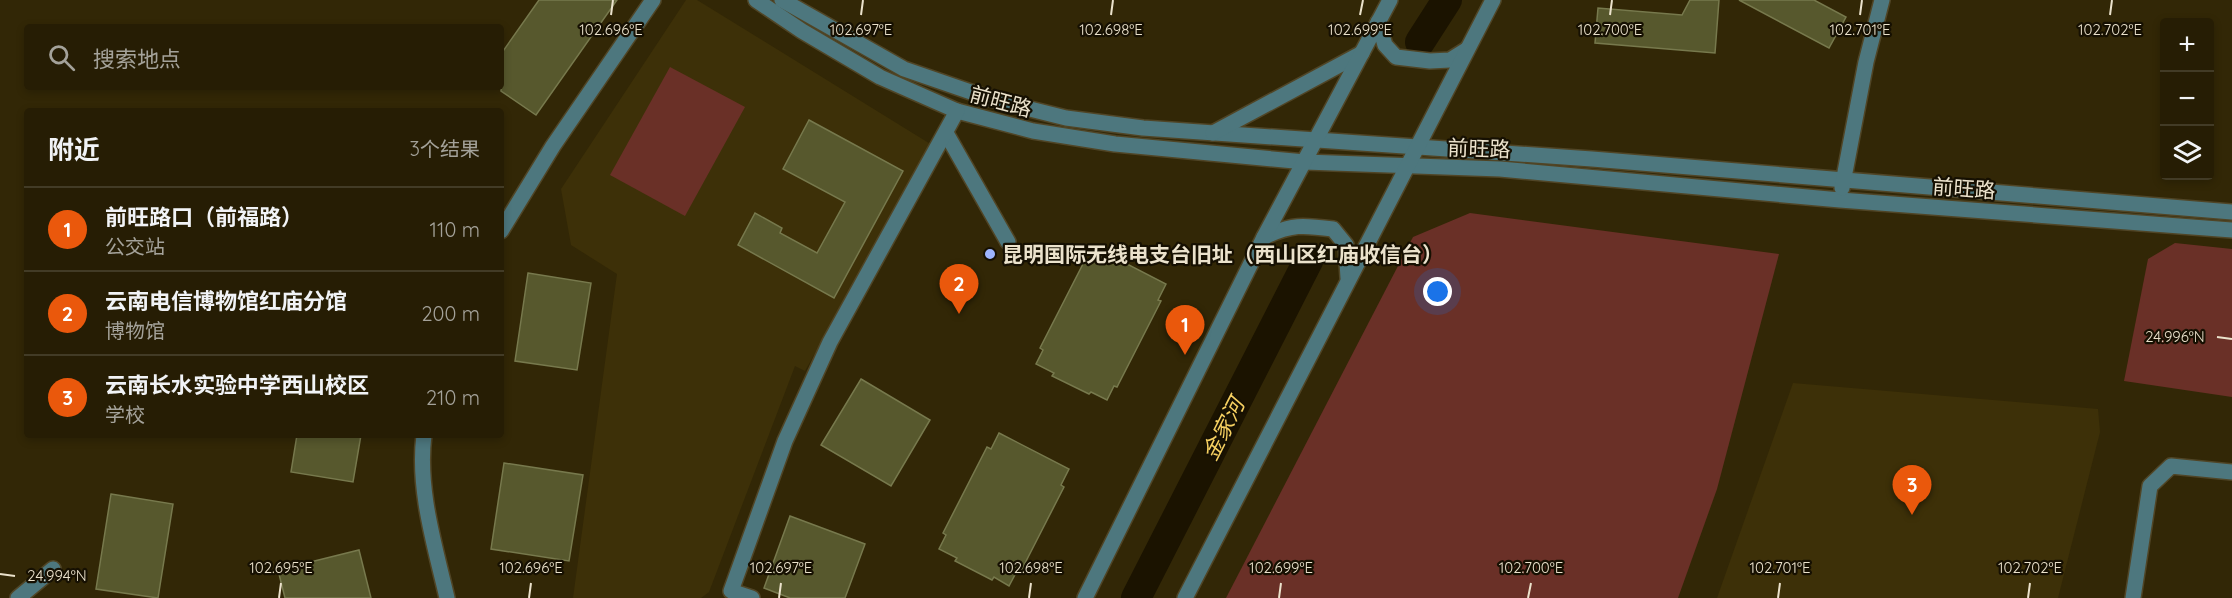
<!DOCTYPE html>
<html lang="zh">
<meta charset="utf-8">
<style>
:root{--surface:#261d04;--page:#2e260e;--text:#f1f3f6;--muted:#a4a29a;--line:#423b26;--accent:#ea580c}
body{margin:0;font-family:Quicksand,"Noto Sans SC",sans-serif;background:var(--page);color:var(--text)}
.controls{position:absolute;right:18px;top:18px;display:grid;overflow:hidden;border-radius:6px;box-shadow:0 3px 9px #0003}
.controls button{width:54px;height:54px;display:grid;place-items:center;padding:0;border:0;border-bottom:2px solid var(--line);background:var(--surface);color:var(--text);font:30px sans-serif}
.you{position:absolute;left:1438px;top:292px;width:21px;height:21px;margin:-15px;border:4px solid #fff;border-radius:50%;background:#1a73e8;box-shadow:0 0 0 9px #1a73e833}
.badge{display:grid;place-items:center;width:39px;height:39px;border-radius:50%;background:var(--accent);color:#fff;font-size:20px;font-weight:700}
.pin{position:absolute;translate:-50% -50px;filter:drop-shadow(0 2px 3px #0008)}
.pin::after{content:'';position:absolute;top:32px;width:21px;height:18px;background:inherit;clip-path:polygon(0 0,100% 0,50% 100%)}
.list{margin:0;padding:0;list-style:none}
h2{display:flex;justify-content:space-between;align-items:center;height:78px;margin:0;padding:0 24px;font-size:26px}
h2 small{font-size:20px;font-weight:400;color:var(--muted)}
.list li{display:grid;grid-template-columns:39px 1fr auto;gap:18px;align-items:center;box-sizing:border-box;height:84px;padding:0 24px;border-top:2px solid var(--line)}
.list b{display:block;font-size:22px;white-space:nowrap}
.list p{margin:0;font-size:20px;white-space:nowrap;color:var(--muted)}
.list em{font-size:20px;font-style:normal;color:var(--muted)}
.icon{flex:none;width:33px;height:33px;fill:none;stroke:currentColor;stroke-width:2;stroke-linecap:round;stroke-linejoin:round}
.map{position:relative;flex:none;width:2232px;height:598px;overflow:hidden}
.search{position:absolute;background:var(--surface);box-shadow:0 3px 9px #0003;left:24px;top:24px;width:480px;height:66px;display:flex;align-items:center;gap:15px;box-sizing:border-box;padding:0 21px;border-radius:6px;color:var(--muted);font-size:22px}
.panel{position:absolute;background:var(--surface);box-shadow:0 3px 9px #0003;left:24px;top:108px;width:480px;height:330px;border-radius:6px}
.map>svg:first-child{display:block}
</style>
<div class="map">
<svg width="2232" height="598" viewBox="0 0 2232 598">
<rect width="100%" height="100%" fill="#322706"/>
<g fill="#3d3008">
<polygon points="686,0 697,0 932,145 805,371 795,366 709,592 701,598 573,598 617,274 571,245 561,189"/>
<polygon points="1793,383 2098,409 2100,432 2058,598 1717,598"/>
</g>
<g fill="#6a3027">
<polygon points="670,67 745,107 685,216 610,175"/>
<polygon points="1470,213 1779,254 1717,489 1678,598 1226,598 1413,237"/>
<polygon points="2175,243 2232,249 2232,397 2124,381 2148,259"/>
</g>
<g fill="none" stroke-linecap="round" stroke-linejoin="round">
<g stroke="#1b1300" stroke-width="30">
<polyline points="1420,42 1447,0"/>
<polyline points="1136,598 1309,259"/>
</g>
</g>
<g fill="#57582d" stroke="#77794d" stroke-width="1.5">
<polygon points="539,0 617,0 536,115 501,91 501,54"/>
<polygon points="1690,0 1719,0 1715,53 1595,43 1598,8 1682,15"/>
<polygon points="1739,0 1814,0 1846,17 1829,48"/>
<polygon points="809,120 903,171 834,298 738,245 755,213 782,228 780,233 817,253 845,202 783,169"/>
<polygon points="1096,248 1166,284 1158,300 1161,301 1117,387 1114,386 1107,400 1091,392 1089,394 1052,376 1054,373 1036,364 1043,350 1040,348 1084,262 1088,264"/>
<polygon points="528,273 591,283 577,370 515,361"/>
<polygon points="861,379 930,420 891,486 821,445"/>
<polygon points="999,433 1069,469 1061,485 1064,487 1020,573 1017,571 1009,586 994,577 992,580 955,561 957,558 939,549 946,535 943,533 987,447 991,449"/>
<polygon points="297,435 361,435 353,482 291,472"/>
<polygon points="504,463 583,475 569,561 491,549"/>
<polygon points="111,494 173,504 158,598 96,589"/>
<polygon points="790,516 865,544 845,598 790,598 764,588"/>
<polygon points="359,550 371,598 285,598 278,570"/>
</g>
<g fill="none" stroke-linecap="round" stroke-linejoin="round">
<defs>
<g id="minor">
<polyline points="756,0 802,31 880,77 957,111 1033,131 1115,144 1305,162 1500,169 1840,200 2232,230"/>
<polyline points="782,0 904,69 994,100 1066,118 1143,128 1592,159 2232,212"/>
<polyline points="1378,22 1385,45 1396,57 1430,61 1450,60 1466,50"/>
<polyline points="946,133 1008,242"/>
<polyline points="1213,133 1362,53"/>
<polyline points="1842,188 1866,62 1882,0"/>
<polyline points="501,231 553,146 653,0"/>
<path d="M1264 237C1292 224 1303 225 1333 229L1346 245 1348 278"/>
<path d="M424 435C417 489 435 546 447 598"/>
<polyline points="18,598 53,569"/>
<polyline points="752,598 731,591 785,441 830,342 957,111"/>
<polyline points="1085,598 1264,237 1390,0"/>
<polyline points="1185,598 1493,0"/>
<polyline points="2133,598 2150,486 2171,466 2232,472"/>
</g>
</defs>
<use href="#minor" stroke="#504526" stroke-width="18"/>
<use href="#minor" stroke="#4d777e" stroke-width="15"/>
</g>
<path fill="none" stroke="#ebe2cc" stroke-width="2" d="M611 15 613 0M861 15 863 0M1111 15 1113 0M1360 15 1363 0M1610 15 1612 0M1860 15 1862 0M2110 15 2112 0M2217 337 2232 339M0 574 15 576M279 598 281 583M529 598 531 583M779 598 781 583M1029 598 1031 583M1279 598 1281 583M1528 598 1531 583M1778 598 1780 583M2028 598 2030 583"/>
<circle fill="#9db4fd" stroke="#161002" stroke-width="2" cx="990" cy="254" r="6"/>
<g text-anchor="middle" dominant-baseline="central" stroke-width="4.5" stroke-linejoin="round" paint-order="stroke">
<g font-size="21" fill="#ebe2cc" stroke="#161002">
<text transform="translate(1001 101) rotate(15)">前旺路</text>
<text transform="translate(1479 148) rotate(2)">前旺路</text>
<text transform="translate(1964 188) rotate(4)">前旺路</text>
</g>
<g font-size="21" font-weight="bold" fill="#ebe2cc" stroke="#161002" text-anchor="start">
<text x="1002" y="254">昆明国际无线电支台旧址（西山区红庙收信台）</text>
</g>
<g font-size="22" font-style="italic" fill="#f6d061" stroke="#161002">
<text transform="translate(1223 429) rotate(-63)">金家河</text>
</g>
</g>
<g font-size="15" text-anchor="middle" fill="#ebe2cc" stroke="#161002" stroke-width="4.5" stroke-linejoin="round" paint-order="stroke">
<text x="611" y="35">102.696°E</text>
<text x="861" y="35">102.697°E</text>
<text x="1111" y="35">102.698°E</text>
<text x="1360" y="35">102.699°E</text>
<text x="1610" y="35">102.700°E</text>
<text x="1860" y="35">102.701°E</text>
<text x="2110" y="35">102.702°E</text>
<text x="2175" y="342">24.996°N</text>
<text x="281" y="573">102.695°E</text>
<text x="531" y="573">102.696°E</text>
<text x="781" y="573">102.697°E</text>
<text x="1031" y="573">102.698°E</text>
<text x="1281" y="573">102.699°E</text>
<text x="1531" y="573">102.700°E</text>
<text x="1780" y="573">102.701°E</text>
<text x="2030" y="573">102.702°E</text>
<text x="57" y="581">24.994°N</text>
</g>
</svg>
<div class="controls">
<button>+</button>
<button>−</button>
<button><svg class="icon" aria-label="layers" viewBox="0 0 24 24"><path d="M12 4l9 5-9 5-9-5zM3 14l9 5 9-5"/></svg></button>
</div>
<div class="you"></div>
<div class="pin badge" style="left:1185px;top:355px">1</div>
<div class="pin badge" style="left:959px;top:314px">2</div>
<div class="pin badge" style="left:1912px;top:515px">3</div>
<div class="search"><svg class="icon" aria-label="search" viewBox="0 0 24 24"><circle cx="10" cy="10" r="6"/><path d="M15 15l6 6"/></svg>搜索地点</div>
<section class="panel">
<h2>附近<small>3个结果</small></h2>
<ul class="list">
<li><span class="badge">1</span><div><b>前旺路口（前福路）</b><p>公交站</p></div><em>110 m</em></li>
<li><span class="badge">2</span><div><b>云南电信博物馆红庙分馆</b><p>博物馆</p></div><em>200 m</em></li>
<li><span class="badge">3</span><div><b>云南长水实验中学西山校区</b><p>学校</p></div><em>210 m</em></li>
</ul>
</section>
</div>
